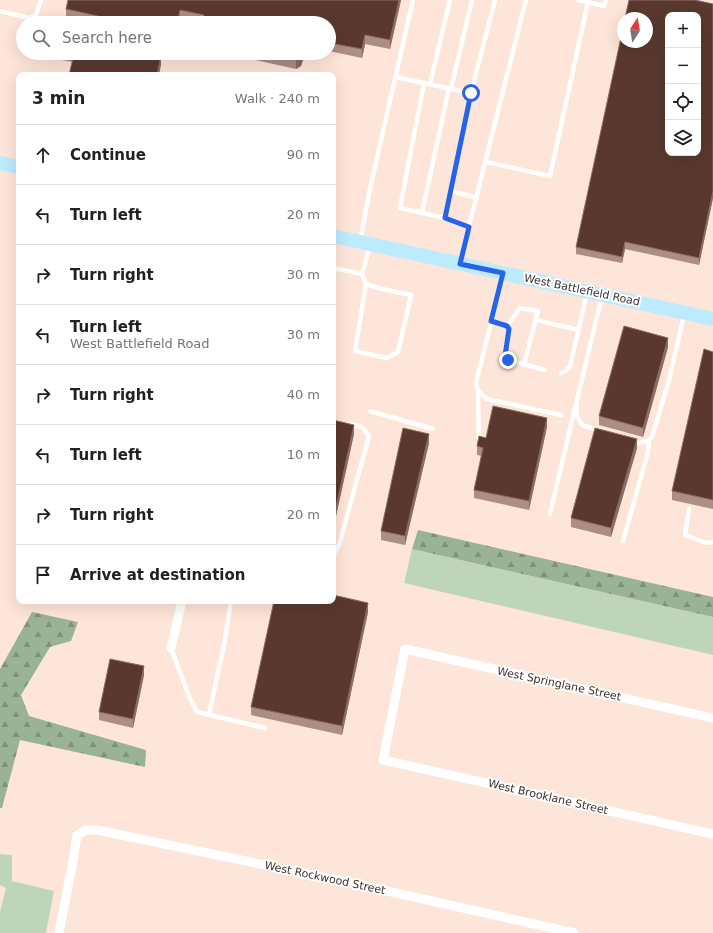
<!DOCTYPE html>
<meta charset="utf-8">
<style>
:root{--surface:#fff;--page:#f6f6f6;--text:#202124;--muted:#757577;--line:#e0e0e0}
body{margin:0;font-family:"DejaVu Sans",sans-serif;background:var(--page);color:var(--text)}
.controls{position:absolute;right:12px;top:12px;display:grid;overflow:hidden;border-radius:8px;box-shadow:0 4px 16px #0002}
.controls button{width:36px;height:36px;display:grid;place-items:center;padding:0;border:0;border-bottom:1px solid var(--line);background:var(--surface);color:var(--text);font:20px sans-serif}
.compass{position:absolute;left:617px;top:12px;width:36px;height:36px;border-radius:50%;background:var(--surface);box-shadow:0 4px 16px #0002;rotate:12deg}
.stop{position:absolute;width:12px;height:12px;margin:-9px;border:3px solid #2563eb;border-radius:50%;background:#fff}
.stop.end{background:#2563eb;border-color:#fff;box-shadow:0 1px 4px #0008}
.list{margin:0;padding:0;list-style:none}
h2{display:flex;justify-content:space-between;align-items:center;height:52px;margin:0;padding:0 16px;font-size:17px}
h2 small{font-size:13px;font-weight:400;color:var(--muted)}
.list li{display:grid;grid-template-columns:26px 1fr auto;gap:12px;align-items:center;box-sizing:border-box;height:60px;padding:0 16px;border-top:1px solid var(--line)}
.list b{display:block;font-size:15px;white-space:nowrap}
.list p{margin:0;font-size:13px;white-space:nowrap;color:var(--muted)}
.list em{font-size:13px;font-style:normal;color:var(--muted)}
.icon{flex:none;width:22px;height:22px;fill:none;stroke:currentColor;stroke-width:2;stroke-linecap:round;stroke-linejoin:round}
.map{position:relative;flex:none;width:713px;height:933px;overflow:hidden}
.search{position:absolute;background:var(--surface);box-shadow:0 4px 16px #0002;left:16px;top:16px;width:320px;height:44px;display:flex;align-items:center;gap:10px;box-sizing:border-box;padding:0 14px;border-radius:22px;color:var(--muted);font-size:15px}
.panel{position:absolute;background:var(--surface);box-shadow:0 4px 16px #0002;left:16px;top:72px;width:320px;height:532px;border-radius:8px}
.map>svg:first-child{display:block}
</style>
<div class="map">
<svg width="713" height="933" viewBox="0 0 713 933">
<defs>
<pattern id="forest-firs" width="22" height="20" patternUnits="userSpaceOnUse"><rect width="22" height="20" fill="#9ab394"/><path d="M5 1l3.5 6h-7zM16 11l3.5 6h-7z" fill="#7f9279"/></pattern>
</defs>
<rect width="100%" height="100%" fill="#fee5d9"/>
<g fill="#bfd5ba">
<polygon points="412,549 713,617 713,655 404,583"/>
<polygon points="0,854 12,855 12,881 54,891 46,933 0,933 0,912 6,888 0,885"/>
</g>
<g fill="url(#forest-firs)">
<polygon points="418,530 713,597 713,617 412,549"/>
<polygon points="32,612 78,622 71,641 50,647 21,695 29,716 146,750 145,767 20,740 2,808 0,808 0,669"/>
</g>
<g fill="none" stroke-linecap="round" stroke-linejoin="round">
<g stroke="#fff" stroke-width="4.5">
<polyline points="578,0 604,6 606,0"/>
<polyline points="0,11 29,18 36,15 41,0"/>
<polyline points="395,77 471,93 451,191 477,198"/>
<polyline points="424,83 400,208 445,218 451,191"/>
<polyline points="430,84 450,0"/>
<polyline points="451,89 472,0"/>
<polyline points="471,93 495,0"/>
<polyline points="486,162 550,176 588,2"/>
<polyline points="422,213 449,88"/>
<polyline points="445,218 469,227"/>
<polyline points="360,241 371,184 413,0"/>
<polyline points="460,262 526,0"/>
<polyline points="333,268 362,274 370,246"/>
<polyline points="362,274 366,284 382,289 411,295 398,352 387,358 355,351 366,284"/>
<polyline points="503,275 476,383 478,391 487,399 561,415"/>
<polyline points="536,320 579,330"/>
<polyline points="491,321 507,326 509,329 505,355 508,360 545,370"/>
<polyline points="507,326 520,308 538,311 524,364"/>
<polyline points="561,373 566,371 570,366 587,293"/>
<polyline points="478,391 479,441"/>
<polyline points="370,411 433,429"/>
<polyline points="601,431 582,425 577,416 576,404 602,296"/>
<path d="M632 442C640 444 646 443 652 437L669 380 684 315"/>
<polyline points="689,509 685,535 706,543 713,542"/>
<polyline points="550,514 575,408"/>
<polyline points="623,541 648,452 649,441"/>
<polyline points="333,558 340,542 369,436 362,427 349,424"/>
<polyline points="171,648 189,696 197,712 265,728"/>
<polyline points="209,714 225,640 231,601"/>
</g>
<g stroke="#fff" stroke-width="9">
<polyline points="171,648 182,601"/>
<polyline points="713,718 405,649 383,760 713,834"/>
<polyline points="59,933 73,861 77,835 86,830 97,830 356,884 574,933"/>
</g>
<g stroke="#bcebfe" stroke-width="14">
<polyline points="0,163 19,167"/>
<polyline points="333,236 713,319"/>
</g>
</g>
<g fill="#ac8e84">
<polygon points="68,0 401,0 390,49 365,44 362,58 329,51 329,23 202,23 180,19 179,23 88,23 66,18 66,9"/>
<polygon points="713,4 713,198 699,265 625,249 622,263 576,254 576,247"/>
<polygon points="52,53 148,53 161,65 72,62 52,58"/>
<polygon points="223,53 305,53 301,66 296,69"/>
<polygon points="668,347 643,437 599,425 599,416"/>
<polygon points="713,352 713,509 672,500 672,491"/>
<polygon points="333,420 354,434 336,516 333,515"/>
<polygon points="547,427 529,510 474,498 474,490 482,456 477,455 477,446 486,438"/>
<polygon points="429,443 405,545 381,540 381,531"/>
<polygon points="637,448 611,537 571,527 571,518"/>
<polygon points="368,612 342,735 251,715 251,707"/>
<polygon points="144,675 133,728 99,720 99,712"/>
</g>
<g fill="#8b6c62">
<polygon points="399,0 401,0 390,49 390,40"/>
<polygon points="180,10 180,19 179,23 177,23"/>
<polygon points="365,35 365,44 362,58 362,49"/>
<polygon points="302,53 305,53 301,66 296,69 296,60"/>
<polygon points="161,56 161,65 159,75 157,75"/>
<polygon points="713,191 713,198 699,265 699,258"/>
<polygon points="625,242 625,249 622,263 622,257"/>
<polygon points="668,338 668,347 643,437 643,428"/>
<polygon points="547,418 547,427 529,510 529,501"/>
<polygon points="354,425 354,434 336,516 336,507"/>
<polygon points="429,434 429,443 405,545 405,536"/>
<polygon points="637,439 637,448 611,537 611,528"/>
<polygon points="368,603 368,612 342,735 342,726"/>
<polygon points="144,666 144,675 133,728 133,719"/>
</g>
<g fill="#5a382f" stroke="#8b6c62" fill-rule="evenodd">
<polygon points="68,0 399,0 390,40 365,35 362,49 329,43 329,23 202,23 204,15 180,10 177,23 125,23 125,22 66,9"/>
<path d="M629 0H695L713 4V191L699 258 625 242 622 257 576 247 623 28V42H647V18H625ZM668 15H698V153H668Z"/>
<polygon points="69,53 148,53 161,56 157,75 69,75 74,54"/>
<polygon points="264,53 302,53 301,57 296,60"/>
<polygon points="624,326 668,338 643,428 599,416"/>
<polygon points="704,349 713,352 713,500 672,491"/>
<polygon points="493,406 547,418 529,501 474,490 483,448 477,446 479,436 486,438"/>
<polygon points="333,420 354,425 336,507 333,507"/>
<polygon points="403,428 429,434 405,536 381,531"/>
<polygon points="595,428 637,439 611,528 571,518"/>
<polygon points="333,595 368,603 342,726 251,707 274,601 333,601"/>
<polygon points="110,659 144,666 133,719 99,712"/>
</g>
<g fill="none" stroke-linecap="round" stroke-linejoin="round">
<polyline stroke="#2563eb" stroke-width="5" points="471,93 445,218 469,227 460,264 503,273 491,321 507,326 509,329 505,356 508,360"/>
</g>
<g text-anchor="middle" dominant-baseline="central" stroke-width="4" stroke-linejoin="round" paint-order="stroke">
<g font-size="11" fill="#3f332e" stroke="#fff">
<text transform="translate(582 290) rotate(12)">West Battlefield Road</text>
<text transform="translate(559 684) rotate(12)">West Springlane Street</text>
<text transform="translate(548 797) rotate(13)">West Brooklane Street</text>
<text transform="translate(325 878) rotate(12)">West Rockwood Street</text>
</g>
</g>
</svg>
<div class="controls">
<button>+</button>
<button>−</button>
<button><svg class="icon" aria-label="locate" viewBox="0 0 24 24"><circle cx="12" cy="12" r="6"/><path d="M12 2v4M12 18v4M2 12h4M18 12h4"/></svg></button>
<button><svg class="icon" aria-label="layers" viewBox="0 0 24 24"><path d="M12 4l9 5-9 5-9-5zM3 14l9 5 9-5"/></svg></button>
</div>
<svg class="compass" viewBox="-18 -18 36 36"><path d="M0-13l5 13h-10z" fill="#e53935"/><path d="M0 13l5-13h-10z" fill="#757577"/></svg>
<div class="stop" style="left:471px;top:93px"></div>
<div class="stop end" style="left:508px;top:360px"></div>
<div class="search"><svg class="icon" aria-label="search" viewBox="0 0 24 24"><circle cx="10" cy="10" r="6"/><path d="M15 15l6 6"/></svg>Search here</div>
<section class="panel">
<h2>3 min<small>Walk · 240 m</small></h2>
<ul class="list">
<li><svg class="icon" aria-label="ahead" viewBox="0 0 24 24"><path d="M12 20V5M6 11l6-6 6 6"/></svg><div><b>Continue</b></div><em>90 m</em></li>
<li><svg class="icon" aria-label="left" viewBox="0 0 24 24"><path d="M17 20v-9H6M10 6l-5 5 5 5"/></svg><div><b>Turn left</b></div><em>20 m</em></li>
<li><svg class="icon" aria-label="right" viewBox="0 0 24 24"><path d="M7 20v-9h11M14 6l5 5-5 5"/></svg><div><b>Turn right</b></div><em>30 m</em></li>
<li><svg class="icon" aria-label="left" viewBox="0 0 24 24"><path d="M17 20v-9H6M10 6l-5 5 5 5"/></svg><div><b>Turn left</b><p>West Battlefield Road</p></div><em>30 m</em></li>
<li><svg class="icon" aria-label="right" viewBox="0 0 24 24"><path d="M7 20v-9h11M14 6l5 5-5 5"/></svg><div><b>Turn right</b></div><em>40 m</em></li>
<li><svg class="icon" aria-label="left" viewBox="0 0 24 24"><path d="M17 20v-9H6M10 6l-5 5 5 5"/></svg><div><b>Turn left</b></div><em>10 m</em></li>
<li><svg class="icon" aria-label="right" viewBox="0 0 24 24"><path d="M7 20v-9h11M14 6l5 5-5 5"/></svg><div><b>Turn right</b></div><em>20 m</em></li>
<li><svg class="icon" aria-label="arrive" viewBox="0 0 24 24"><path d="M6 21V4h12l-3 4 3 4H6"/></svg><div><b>Arrive at destination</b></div></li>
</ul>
</section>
</div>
